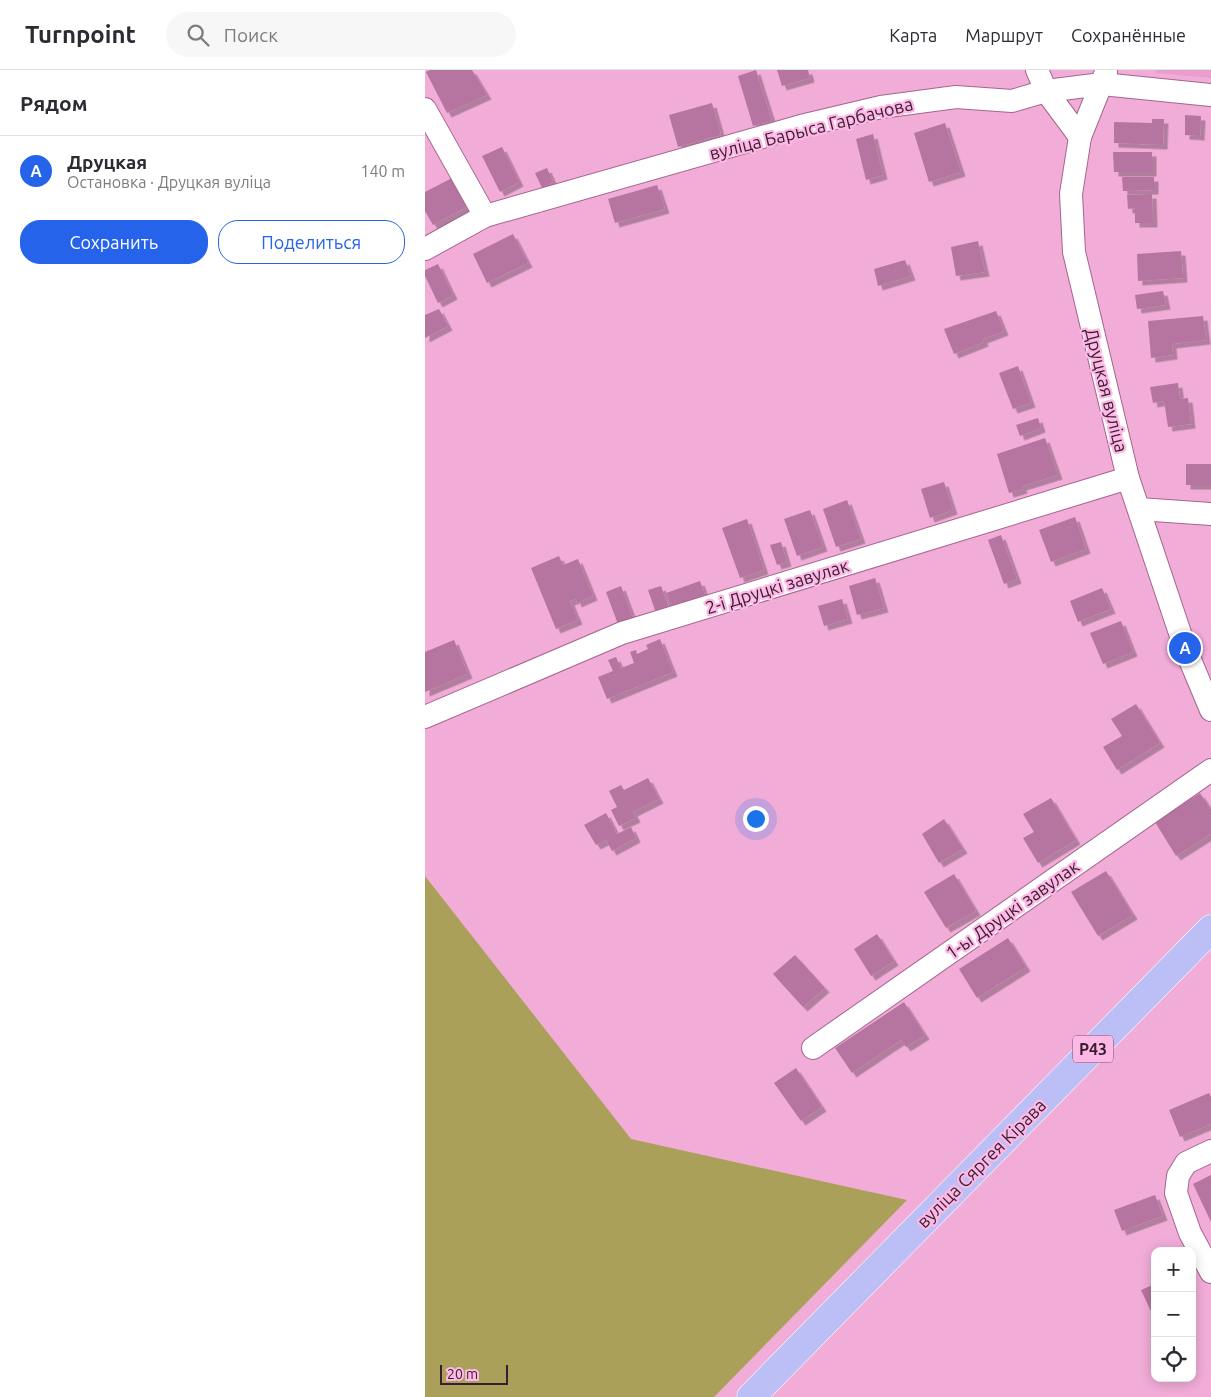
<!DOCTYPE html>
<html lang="ru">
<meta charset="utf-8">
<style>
:root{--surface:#fff;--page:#f7f7f7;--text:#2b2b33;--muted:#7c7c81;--line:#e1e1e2;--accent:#2563eb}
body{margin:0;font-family:Ubuntu,sans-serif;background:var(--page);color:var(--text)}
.controls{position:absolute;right:15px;bottom:15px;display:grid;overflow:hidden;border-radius:10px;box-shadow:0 2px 12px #0003}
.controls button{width:45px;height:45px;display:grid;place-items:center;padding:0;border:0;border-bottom:1px solid var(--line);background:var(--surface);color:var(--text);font:25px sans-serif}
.scale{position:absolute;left:15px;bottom:12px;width:68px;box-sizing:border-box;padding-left:5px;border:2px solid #381e2f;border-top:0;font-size:14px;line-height:18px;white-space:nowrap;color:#381e2f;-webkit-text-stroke:4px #feb8e5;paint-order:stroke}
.you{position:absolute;left:330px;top:748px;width:18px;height:18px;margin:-12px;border:4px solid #fff;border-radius:50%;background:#1a73e8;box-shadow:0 0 0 8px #1a73e833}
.badge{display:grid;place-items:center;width:32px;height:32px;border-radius:50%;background:var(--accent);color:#fff;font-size:16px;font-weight:700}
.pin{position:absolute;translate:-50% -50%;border:2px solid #fff;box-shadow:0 1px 5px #0006}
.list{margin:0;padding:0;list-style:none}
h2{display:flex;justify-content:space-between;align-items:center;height:65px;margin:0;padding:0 20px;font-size:21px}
h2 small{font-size:16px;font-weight:400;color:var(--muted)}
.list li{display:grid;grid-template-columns:32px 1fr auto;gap:15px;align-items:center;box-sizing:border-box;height:70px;padding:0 20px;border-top:1px solid var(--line)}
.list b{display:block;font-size:19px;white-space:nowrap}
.list p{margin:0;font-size:16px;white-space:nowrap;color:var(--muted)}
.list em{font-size:16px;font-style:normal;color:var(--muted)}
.actions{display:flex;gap:10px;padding:15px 20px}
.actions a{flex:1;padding:11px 0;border:1px solid var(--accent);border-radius:20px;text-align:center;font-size:18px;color:var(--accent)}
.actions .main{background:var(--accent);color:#fff}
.icon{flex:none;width:28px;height:28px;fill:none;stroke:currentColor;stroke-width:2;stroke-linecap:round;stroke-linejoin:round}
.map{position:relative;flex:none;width:786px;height:1327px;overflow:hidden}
header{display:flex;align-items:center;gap:30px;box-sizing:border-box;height:70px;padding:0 25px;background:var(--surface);border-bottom:1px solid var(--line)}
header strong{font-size:24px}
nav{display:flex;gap:28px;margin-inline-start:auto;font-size:18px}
.search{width:350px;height:45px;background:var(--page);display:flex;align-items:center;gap:12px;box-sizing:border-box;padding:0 18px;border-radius:28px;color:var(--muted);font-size:19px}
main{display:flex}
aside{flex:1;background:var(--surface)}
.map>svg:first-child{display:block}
</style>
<header>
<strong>Turnpoint</strong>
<div class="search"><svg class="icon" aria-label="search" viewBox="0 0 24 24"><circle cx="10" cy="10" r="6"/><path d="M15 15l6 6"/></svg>Поиск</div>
<nav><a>Карта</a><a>Маршрут</a><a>Сохранённые</a></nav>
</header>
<main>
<aside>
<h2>Рядом<small></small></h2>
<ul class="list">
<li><span class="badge">A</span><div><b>Друцкая</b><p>Остановка · Друцкая вуліца</p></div><em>140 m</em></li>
</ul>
<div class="actions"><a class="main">Сохранить</a><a>Поделиться</a></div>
</aside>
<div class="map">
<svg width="786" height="1327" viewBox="0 0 786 1327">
<defs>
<filter id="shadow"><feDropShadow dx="4.5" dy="4.5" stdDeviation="0" flood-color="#0004"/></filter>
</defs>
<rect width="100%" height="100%" fill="#f1acd8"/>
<polygon fill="#e89ecf" points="731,0 786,0 786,8 731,3"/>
<polygon fill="#aba059" points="0,806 206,1069 482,1130 289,1327 0,1327"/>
<g fill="#b675a0" filter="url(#shadow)">
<polygon points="5,0 47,0 62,25 22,43 1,2"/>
<polygon points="331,0 347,51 328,56 313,6"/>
<polygon points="352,0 383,0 385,8 357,16"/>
<polygon points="287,33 296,65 253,77 244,45"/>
<polygon points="760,45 776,46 775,66 760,65"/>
<polygon points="727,49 739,49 738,75 689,73 689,52 727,53"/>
<polygon points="520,53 536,102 504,112 489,63"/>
<polygon points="448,64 458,105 441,110 431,69"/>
<polygon points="77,77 94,112 75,122 57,86"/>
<polygon points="688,82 727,82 727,102 689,102"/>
<polygon points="122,98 128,112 117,118 110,103"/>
<polygon points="697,107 729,107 729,120 698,121"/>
<polygon points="27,108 43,136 8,155 0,141 0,122"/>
<polygon points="232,115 240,139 190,153 183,129"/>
<polygon points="727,124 728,153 710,153 710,138 703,139 702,125"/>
<polygon points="88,164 103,193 62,213 48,184"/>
<polygon points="553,171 560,202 531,206 526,177"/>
<polygon points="756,181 758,208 713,211 712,184"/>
<polygon points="480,190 486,206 453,216 449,199"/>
<polygon points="13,194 28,225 13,233 0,206 0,200"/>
<polygon points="738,221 741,235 712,239 710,225"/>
<polygon points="14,239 23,256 0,268 0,245"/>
<polygon points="571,241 579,261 558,269 559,272 529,284 519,259"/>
<polygon points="778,246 781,270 747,274 748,285 726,288 723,251"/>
<polygon points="593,296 606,333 588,339 574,303"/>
<polygon points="753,313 755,329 763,328 766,354 743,357 739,331 728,333 725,317"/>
<polygon points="613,348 616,358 595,366 591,355"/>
<polygon points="620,368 633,405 597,416 598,419 584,423 572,384"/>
<rect x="761" y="394" width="25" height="21"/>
<polygon points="519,412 528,440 505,448 496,419"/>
<polygon points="422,430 436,469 411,477 398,439"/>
<polygon points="385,440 398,477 372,486 359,449"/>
<polygon points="650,447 661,479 626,492 614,460"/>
<polygon points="322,449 339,500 315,508 297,458"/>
<polygon points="576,465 592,509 579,514 563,470"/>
<polygon points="356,472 362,492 352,495 345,475"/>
<polygon points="134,486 138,495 153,489 168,526 152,533 151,529 145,531 153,550 131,559 106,498"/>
<polygon points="450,508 459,538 432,545 424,516"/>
<polygon points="275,511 280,525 246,537 241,523"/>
<polygon points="196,516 209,551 194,557 181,522"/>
<polygon points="236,516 244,538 231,543 223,520"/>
<polygon points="677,518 686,539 653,552 645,531"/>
<polygon points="417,529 423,549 399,556 393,536"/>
<polygon points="696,551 708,582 678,594 665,563"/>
<polygon points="235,569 248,602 182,629 173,607 188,601 183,590 191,587 196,598 209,593 205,582 211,580 212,584 223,579 221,575"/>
<polygon points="29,570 43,604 0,622 0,582"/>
<polygon points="711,634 735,673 692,700 678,677 697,666 686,649"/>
<polygon points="223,708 234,729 208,742 211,748 194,756 186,740 192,737 184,721 196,715 199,720"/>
<polygon points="775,723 786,740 786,764 751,786 730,752"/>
<polygon points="626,728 651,770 613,793 598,768 609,762 598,744"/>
<polygon points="181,743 192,764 206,757 211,768 187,781 181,770 171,775 159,755"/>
<polygon points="519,749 538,779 514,793 497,764"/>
<polygon points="681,801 708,845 673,866 646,822"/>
<polygon points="529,804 551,841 521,858 499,822"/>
<polygon points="452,864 469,891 446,906 429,879"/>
<polygon points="583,868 601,897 552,928 534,899"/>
<polygon points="370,885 400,918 378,937 348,904"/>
<polygon points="479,932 500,965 481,977 476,970 427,1003 410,978"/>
<polygon points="371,998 397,1037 376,1051 349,1013"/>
<polygon points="784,1023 786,1027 786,1054 755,1067 744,1040"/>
<polygon points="786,1105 786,1152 768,1114"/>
<polygon points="730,1125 738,1146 697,1161 689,1140"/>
<polygon points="730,1214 730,1250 716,1220"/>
</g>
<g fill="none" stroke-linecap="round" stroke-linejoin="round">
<defs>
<g id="minor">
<polyline points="612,0 621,21 655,67"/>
<polyline points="681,2 655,67 646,124 649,182 703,408 760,578 786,640"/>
<polyline points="0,39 60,146"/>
<polyline points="0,179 60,146 376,56 456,37 531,27 587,31 621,21 677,14 786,25"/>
<polyline points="714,439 786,444"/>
<polyline points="0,647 197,563 703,408"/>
<polyline points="388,978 786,700"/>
<polyline points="786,1081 761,1093 753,1106 751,1123 765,1163 786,1202"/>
</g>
<polyline id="primary" points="326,1327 786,859"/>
</defs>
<use href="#minor" stroke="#a4658f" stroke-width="24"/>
<use href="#primary" stroke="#fff" stroke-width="29"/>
<use href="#minor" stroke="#fff" stroke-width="22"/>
<use href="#primary" stroke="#bcbff5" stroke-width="28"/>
</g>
<g text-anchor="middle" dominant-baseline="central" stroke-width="4.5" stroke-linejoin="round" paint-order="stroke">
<rect fill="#feb8e5" stroke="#734c66" stroke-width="1" x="648" y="965.5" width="40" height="27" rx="4"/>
<g font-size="16" font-weight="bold" fill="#381e2f">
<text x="668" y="979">Р43</text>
</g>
<g font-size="18" fill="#381e2f" stroke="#feb8e5">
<text transform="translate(386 58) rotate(-14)">вуліца Барыса Гарбачова</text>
<text transform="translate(682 320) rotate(76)">Друцкая вуліца</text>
<text transform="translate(352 516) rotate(-17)">2-і Друцкі завулак</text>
<text transform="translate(587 839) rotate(-35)">1-ы Друцкі завулак</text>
<text transform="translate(556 1093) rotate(-45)">вуліца Сяргея Кірава</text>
</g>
</g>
</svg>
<div class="controls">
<button>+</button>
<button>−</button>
<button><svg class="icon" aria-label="locate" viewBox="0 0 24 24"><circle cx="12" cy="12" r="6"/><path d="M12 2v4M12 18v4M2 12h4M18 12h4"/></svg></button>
</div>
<div class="scale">20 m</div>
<div class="you"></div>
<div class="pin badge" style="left:760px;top:578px">A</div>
</div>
</main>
